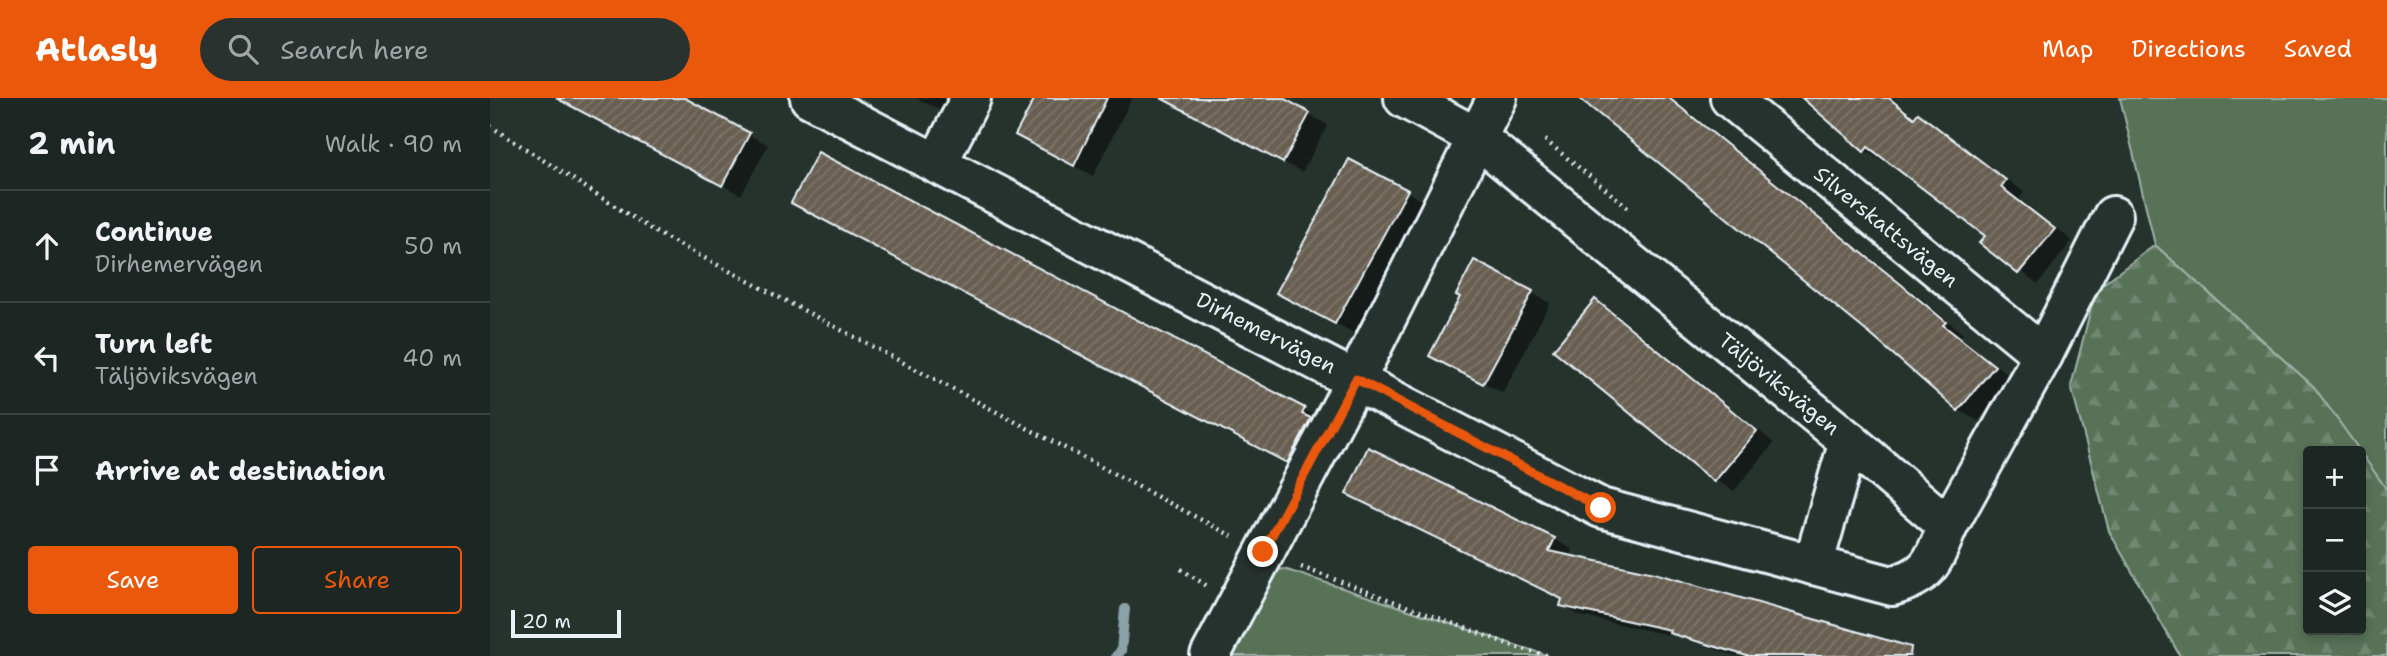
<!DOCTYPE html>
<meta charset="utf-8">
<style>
:root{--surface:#1c2622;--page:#29322f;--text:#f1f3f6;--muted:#a0a5a5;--line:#3a4340;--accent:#ea580c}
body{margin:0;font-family:"Shantell Sans",sans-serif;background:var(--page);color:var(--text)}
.controls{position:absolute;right:21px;bottom:21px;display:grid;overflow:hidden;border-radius:7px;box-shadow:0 4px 10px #0003}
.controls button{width:63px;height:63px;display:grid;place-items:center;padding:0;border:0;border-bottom:2px solid var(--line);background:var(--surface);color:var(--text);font:35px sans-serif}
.scale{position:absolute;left:21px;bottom:18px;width:110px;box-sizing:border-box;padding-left:7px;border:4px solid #e8f1f8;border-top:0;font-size:19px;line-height:24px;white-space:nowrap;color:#e8f1f8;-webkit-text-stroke:5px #26332d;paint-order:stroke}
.stop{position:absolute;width:21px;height:21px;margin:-16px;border:5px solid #ea580c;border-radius:50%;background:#fff}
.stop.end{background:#ea580c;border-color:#fff;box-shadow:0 2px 7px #0008}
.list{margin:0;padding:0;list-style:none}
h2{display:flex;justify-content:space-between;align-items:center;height:91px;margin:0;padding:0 28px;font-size:30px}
h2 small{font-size:23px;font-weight:400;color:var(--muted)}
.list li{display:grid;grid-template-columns:46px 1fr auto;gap:21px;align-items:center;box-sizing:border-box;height:112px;padding:0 28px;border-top:2px solid var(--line)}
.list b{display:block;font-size:26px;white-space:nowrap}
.list p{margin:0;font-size:23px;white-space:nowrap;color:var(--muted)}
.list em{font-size:23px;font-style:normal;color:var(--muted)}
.actions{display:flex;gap:14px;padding:21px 28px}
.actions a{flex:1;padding:16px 0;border:2px solid var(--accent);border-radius:7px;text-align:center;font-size:24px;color:var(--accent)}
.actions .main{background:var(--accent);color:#fff}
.icon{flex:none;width:38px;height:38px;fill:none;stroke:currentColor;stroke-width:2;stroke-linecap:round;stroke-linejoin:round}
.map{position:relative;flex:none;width:1897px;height:558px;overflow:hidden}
header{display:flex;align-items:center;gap:42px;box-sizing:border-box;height:98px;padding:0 35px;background:var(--accent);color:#fff}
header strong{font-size:33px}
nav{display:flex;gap:38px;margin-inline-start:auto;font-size:24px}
.search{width:490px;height:63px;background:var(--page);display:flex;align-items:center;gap:18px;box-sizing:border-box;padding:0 24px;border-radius:38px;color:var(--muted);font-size:26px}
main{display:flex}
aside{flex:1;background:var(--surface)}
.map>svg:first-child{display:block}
</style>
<header>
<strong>Atlasly</strong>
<div class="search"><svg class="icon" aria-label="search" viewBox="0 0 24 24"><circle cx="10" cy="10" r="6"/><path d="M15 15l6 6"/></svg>Search here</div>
<nav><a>Map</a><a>Directions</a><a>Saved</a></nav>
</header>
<main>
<aside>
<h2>2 min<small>Walk · 90 m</small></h2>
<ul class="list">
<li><svg class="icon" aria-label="ahead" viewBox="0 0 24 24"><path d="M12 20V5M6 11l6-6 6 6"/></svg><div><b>Continue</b><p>Dirhemervägen</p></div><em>50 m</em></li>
<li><svg class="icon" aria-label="left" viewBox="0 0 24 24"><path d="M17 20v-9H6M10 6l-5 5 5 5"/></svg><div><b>Turn left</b><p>Täljöviksvägen</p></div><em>40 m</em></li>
<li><svg class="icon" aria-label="arrive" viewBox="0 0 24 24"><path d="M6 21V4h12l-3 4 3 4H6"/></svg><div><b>Arrive at destination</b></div></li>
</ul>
<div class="actions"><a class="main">Save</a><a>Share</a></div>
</aside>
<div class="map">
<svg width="1897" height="558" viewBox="0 0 1897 558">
<defs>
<pattern id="forest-firs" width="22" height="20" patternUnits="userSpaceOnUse" patternTransform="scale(1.75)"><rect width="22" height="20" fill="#597258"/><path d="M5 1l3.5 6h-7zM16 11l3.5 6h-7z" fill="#718771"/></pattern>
<pattern id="building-hatch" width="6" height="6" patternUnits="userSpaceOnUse" patternTransform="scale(1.75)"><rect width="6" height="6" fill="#685e51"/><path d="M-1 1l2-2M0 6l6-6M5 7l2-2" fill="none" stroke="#7e766b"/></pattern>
</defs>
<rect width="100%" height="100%" fill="#26332d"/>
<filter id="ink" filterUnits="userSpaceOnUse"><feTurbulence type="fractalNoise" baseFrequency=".0143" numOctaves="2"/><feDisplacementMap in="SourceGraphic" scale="14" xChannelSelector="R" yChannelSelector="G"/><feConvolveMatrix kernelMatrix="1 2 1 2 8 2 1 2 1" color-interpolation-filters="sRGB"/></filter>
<g filter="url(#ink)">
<g fill="#597258" stroke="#a0b2a8" stroke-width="2">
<polygon points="1630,0 1897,0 1897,392 1824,289 1665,147"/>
<polygon points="794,471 1059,558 740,558 781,473"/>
</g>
<polygon fill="url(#forest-firs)" stroke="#a0b2a8" stroke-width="2" points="1665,147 1824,289 1870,353 1818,353 1818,532 1871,532 1871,355 1897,392 1897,558 1690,558 1619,433 1581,288 1606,191"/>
<g fill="#0007">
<polygon points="69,0 191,0 278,47 251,97"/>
<polygon points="426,0 469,0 460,17"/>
<polygon points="547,0 642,0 603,78 546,47"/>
<polygon points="670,0 789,0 838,27 812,74"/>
<polygon points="1091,0 1182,0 1431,200 1473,236 1471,239 1522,280 1488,323 1469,312 1382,235"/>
<polygon points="1312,0 1403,0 1426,20 1428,17 1447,28 1534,94 1529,100 1582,143 1548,186 1492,144 1497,138 1396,61 1394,64 1375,53"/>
<polygon points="329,56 832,321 814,374 321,115"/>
<polygon points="917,94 935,104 864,235 807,205"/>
<polygon points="1042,195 1060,205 1013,295 960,268 972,199"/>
<polygon points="1106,203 1124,214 1284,345 1244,393 1225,382"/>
<polygon points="879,351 1064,441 1083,452 1080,459 1407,558 1245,558 1189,539 1091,518 1072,508 1073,502 969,451"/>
</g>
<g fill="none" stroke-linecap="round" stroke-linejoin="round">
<polyline stroke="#8aa2a8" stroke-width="10" points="626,558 631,553 635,511"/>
</g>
<g fill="url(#building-hatch)" stroke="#e8f1f8" stroke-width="2">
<polygon points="66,0 195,0 260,35 232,88"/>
<polygon points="545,0 617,0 584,68 525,37"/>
<polygon points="671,0 793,0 820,15 793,65"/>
<polygon points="1089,0 1179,0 1412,187 1456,224 1453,227 1505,268 1468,313 1381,237"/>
<polygon points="1312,0 1399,0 1424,20 1428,15 1516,82 1511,89 1565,131 1528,176 1489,145 1495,138 1378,49 1374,54"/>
<polygon points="328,54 815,310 812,316 821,320 797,365 301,105"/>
<polygon points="859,61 918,92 845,226 786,195"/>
<polygon points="984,162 1043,193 993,286 939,258 970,199 966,197"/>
<polygon points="1105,201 1267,333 1224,384 1063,252"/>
<polygon points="878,349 1065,440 1059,453 1164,475 1421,549 1420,558 1257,558 1179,535 1180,532 1070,508 1072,501 856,396"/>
</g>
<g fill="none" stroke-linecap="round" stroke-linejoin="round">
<defs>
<g id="minor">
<path d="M320 0 1111 410 1402 488C1441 477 1443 463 1458 428L1359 343 986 39 914 0"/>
<polyline points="1240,0 1553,257"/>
<polyline points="447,66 481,0"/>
<polyline points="1458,428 1553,257 1623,118"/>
<polyline points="1323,467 1359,343"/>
<polyline points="720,558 866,281 1007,0"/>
</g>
</defs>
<use href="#minor" stroke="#e8f1f8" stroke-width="44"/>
<g stroke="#e8f1f8" stroke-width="4.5" stroke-dasharray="2 5" stroke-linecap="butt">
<polyline points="0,28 167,135 742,438"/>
<polyline points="1055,42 1140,111"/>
<polyline points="811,469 1029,550 1060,558"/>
<polyline points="691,471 717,488"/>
</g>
<use href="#minor" stroke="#26332d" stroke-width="38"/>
</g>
</g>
<g fill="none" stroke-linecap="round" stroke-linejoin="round" filter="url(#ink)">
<polyline stroke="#ea580c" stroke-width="9" points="773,454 866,281 1111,410"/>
</g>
<g text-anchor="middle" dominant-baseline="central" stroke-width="7" stroke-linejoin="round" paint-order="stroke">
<g font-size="21" fill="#e8f1f8" stroke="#26332d">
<text transform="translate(1396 129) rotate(39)">Silverskattsvägen</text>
<text transform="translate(776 235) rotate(27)">Dirhemervägen</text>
<text transform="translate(1289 286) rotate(39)">Täljöviksvägen</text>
</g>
</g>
</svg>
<div class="controls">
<button>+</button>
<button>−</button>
<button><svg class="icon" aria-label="layers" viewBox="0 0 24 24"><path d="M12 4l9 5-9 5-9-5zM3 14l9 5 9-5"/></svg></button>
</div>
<div class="scale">20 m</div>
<div class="stop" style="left:1111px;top:410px"></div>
<div class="stop end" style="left:773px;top:454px"></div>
</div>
</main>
